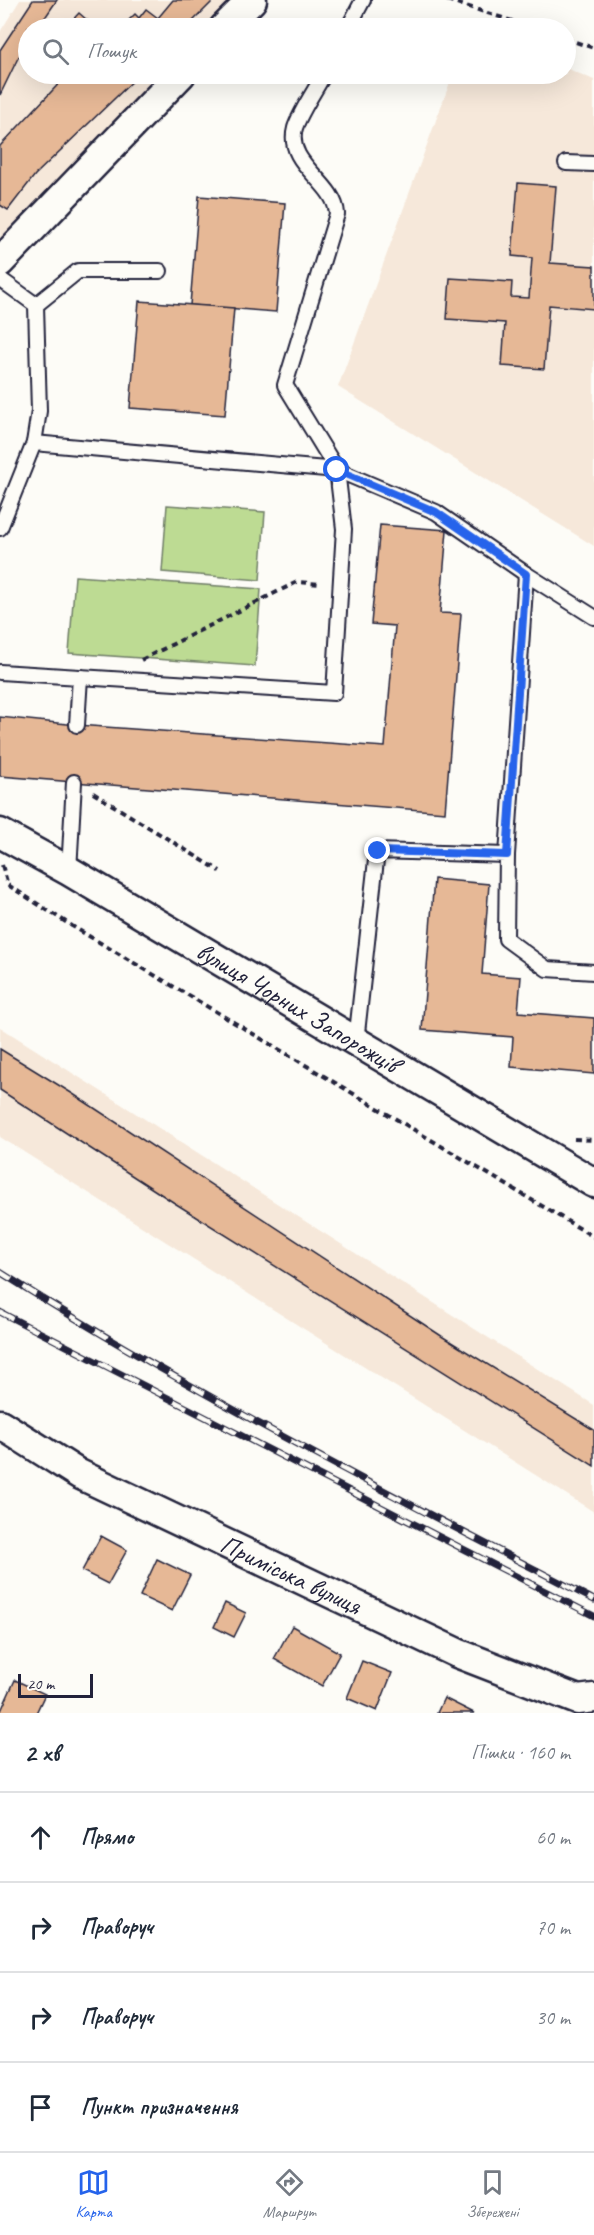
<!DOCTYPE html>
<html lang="uk">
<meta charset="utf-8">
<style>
:root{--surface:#fff;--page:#f2f2f3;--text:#1f2937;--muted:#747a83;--line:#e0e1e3;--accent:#2563eb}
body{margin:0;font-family:Caveat,sans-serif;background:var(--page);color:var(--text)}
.scale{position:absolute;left:18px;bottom:15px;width:75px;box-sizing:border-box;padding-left:6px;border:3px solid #22223b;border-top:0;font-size:16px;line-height:21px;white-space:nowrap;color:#22223b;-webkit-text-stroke:4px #fdfcf7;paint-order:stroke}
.stop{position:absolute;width:18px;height:18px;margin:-14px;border:4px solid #2563eb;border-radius:50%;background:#fff}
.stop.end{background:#2563eb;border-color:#fff;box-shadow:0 2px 6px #0008}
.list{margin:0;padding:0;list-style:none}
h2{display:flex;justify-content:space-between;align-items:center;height:78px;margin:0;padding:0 24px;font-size:26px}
h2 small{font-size:20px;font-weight:400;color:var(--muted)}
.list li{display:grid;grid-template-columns:39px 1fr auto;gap:18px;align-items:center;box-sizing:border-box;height:90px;padding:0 24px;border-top:2px solid var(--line)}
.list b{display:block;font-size:22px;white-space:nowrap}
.list em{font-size:20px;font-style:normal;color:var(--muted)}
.icon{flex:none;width:33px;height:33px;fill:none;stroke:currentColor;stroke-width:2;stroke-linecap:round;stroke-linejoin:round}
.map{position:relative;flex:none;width:594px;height:1713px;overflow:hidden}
.search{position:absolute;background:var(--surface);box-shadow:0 6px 24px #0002;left:18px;right:18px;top:18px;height:66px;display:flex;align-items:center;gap:15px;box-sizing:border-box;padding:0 21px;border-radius:33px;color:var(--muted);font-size:22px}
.sheet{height:438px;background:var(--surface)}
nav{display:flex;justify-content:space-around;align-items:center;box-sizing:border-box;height:84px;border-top:2px solid var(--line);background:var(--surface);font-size:16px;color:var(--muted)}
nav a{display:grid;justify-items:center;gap:3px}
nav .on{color:var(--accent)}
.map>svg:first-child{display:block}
</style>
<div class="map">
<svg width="594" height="1713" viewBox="0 0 594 1713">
<rect width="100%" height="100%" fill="#fdfcf7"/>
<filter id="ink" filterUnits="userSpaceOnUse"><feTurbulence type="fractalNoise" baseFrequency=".0167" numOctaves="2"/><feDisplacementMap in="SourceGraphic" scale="12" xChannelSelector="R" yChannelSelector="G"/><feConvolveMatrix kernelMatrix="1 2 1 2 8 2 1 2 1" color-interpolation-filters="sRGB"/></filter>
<g filter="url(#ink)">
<g fill="#f6e8da">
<polygon points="20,0 240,0 212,28 28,28 28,74 168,74 0,248 0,32"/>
<polygon points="566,68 594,80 594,546 338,387 453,74 566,74"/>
<polygon points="0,1027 594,1405 594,1512 0,1137"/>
</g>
<g fill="#bddb93" stroke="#707e67" stroke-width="1.5">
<polygon points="167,505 265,512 260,580 162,572"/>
<polygon points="75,576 261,589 255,666 69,653"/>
</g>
<g fill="#e6b896" stroke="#22223b" stroke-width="1.5">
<polygon points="33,0 57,0 38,28 28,28 28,42 18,58 0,95 0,50"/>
<polygon points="173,0 214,0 186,28 126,28 123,26 135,14 139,18 146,9 158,18"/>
<polygon points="79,13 96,28 65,28"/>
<polygon points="68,74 140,74 35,175 8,210 0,205 0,146"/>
<polygon points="518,183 556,186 550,263 594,266 594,309 549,305 544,369 502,366 505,323 447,319 450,278 512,282 511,297 529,298 532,258 512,256"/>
<polygon points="199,196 285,203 276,312 190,305"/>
<polygon points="139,301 234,308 225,415 130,408"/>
<polygon points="380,525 447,530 440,613 461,614 445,812 0,776 0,717 77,725 385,747 395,626 371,624"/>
<polygon points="434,879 489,884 482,974 521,977 518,1012 594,1018 594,1074 511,1067 513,1037 422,1030"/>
<polygon points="0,1049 73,1094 443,1337 594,1430 594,1466 173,1202 0,1090"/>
<polygon points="101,1536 127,1550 108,1584 82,1571"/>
<polygon points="157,1559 190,1575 172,1611 140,1596"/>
<polygon points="225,1603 246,1613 234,1637 214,1627"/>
<polygon points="292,1626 340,1653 322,1686 274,1659"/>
<polygon points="362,1661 392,1673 377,1711 347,1698"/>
<polygon points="15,1680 45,1694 36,1713 0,1713"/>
<polygon points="444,1698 474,1713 437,1713"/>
</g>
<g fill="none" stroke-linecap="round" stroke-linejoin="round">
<defs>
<g id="service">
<polyline points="348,28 363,0"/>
<polyline points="566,163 594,164"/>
<polyline points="0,279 36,305 39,411 34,443 0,528"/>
<polyline points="36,305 78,271 160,271"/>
<polyline points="34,443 337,470 436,512 526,574 594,617"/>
<path d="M0 672 334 693 344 529 337 470 285 385 337 214C335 181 285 165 295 128 300 112 316 89 324 74"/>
<polyline points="77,725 80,677"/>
<polyline points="507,855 526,574"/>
<polyline points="69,871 74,782"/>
<polyline points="356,1042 377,851 507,855 506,939 547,969 594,972"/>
</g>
<g id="minor">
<polyline points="224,28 252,0"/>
<polyline points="0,262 181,74"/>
<path id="s1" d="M0 833 69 871 594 1183"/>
<path id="s2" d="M0 1424 79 1474 457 1653 578 1700 594 1698"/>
</g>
</defs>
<use href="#service" stroke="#22223b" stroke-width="18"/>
<use href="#minor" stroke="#22223b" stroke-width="33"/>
<g stroke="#22223b" stroke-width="4" stroke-dasharray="6 4.5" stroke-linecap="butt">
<polyline points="447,0 534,28"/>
<polyline points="566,39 594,48"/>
<polyline points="141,660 297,582 322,584"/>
<polyline points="93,793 220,871"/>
<polyline points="2,865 8,885 72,926 594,1237"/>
<polyline points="574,1139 594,1140"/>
</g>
<use href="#service" stroke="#fdfcf7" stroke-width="14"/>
<use href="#minor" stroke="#fdfcf7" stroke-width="28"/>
<defs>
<g id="rail">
<path d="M0 1272C191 1393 394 1496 594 1600"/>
<polyline points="0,1312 594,1616"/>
</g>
</defs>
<use href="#rail" stroke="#22223b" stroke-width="7"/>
<use href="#rail" stroke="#fdfcf7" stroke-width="4.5" stroke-dasharray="14" stroke-linecap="butt"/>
</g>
</g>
<g fill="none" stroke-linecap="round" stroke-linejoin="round" filter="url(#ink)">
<polyline stroke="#2563eb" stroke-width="8" points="337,470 436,512 526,574 507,855 378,851"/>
</g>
<g text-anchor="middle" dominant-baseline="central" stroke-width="4.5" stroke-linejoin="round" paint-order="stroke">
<g font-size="26" fill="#22223b" stroke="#fdfcf7">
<text stroke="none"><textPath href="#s1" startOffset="345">вулиця Чорних Запорожців</textPath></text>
<text stroke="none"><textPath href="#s2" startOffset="328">Приміська вулиця</textPath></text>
</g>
</g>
</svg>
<div class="scale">20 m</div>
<div class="stop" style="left:337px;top:470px"></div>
<div class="stop end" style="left:378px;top:851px"></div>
<div class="search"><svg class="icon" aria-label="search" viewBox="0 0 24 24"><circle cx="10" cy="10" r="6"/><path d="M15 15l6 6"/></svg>Пошук</div>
</div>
<section class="sheet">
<h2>2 хв<small>Пішки · 160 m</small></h2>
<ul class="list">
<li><svg class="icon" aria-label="ahead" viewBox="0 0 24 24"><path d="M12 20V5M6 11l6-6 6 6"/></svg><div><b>Прямо</b></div><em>60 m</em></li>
<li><svg class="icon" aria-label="right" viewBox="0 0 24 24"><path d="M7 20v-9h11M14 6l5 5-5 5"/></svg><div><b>Праворуч</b></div><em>70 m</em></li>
<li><svg class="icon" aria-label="right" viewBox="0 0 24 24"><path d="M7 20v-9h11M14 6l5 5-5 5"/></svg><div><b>Праворуч</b></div><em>30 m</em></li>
<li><svg class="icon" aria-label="arrive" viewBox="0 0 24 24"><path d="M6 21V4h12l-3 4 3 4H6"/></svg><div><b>Пункт призначення</b></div></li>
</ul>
</section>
<nav>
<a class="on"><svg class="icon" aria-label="map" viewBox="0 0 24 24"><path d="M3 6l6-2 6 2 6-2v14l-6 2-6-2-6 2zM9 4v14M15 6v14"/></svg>Карта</a>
<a><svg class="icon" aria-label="directions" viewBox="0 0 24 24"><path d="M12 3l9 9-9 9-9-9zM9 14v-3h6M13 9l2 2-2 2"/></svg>Маршрут</a>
<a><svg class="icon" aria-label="saved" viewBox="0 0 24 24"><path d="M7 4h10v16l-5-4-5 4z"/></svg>Збережені</a>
</nav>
